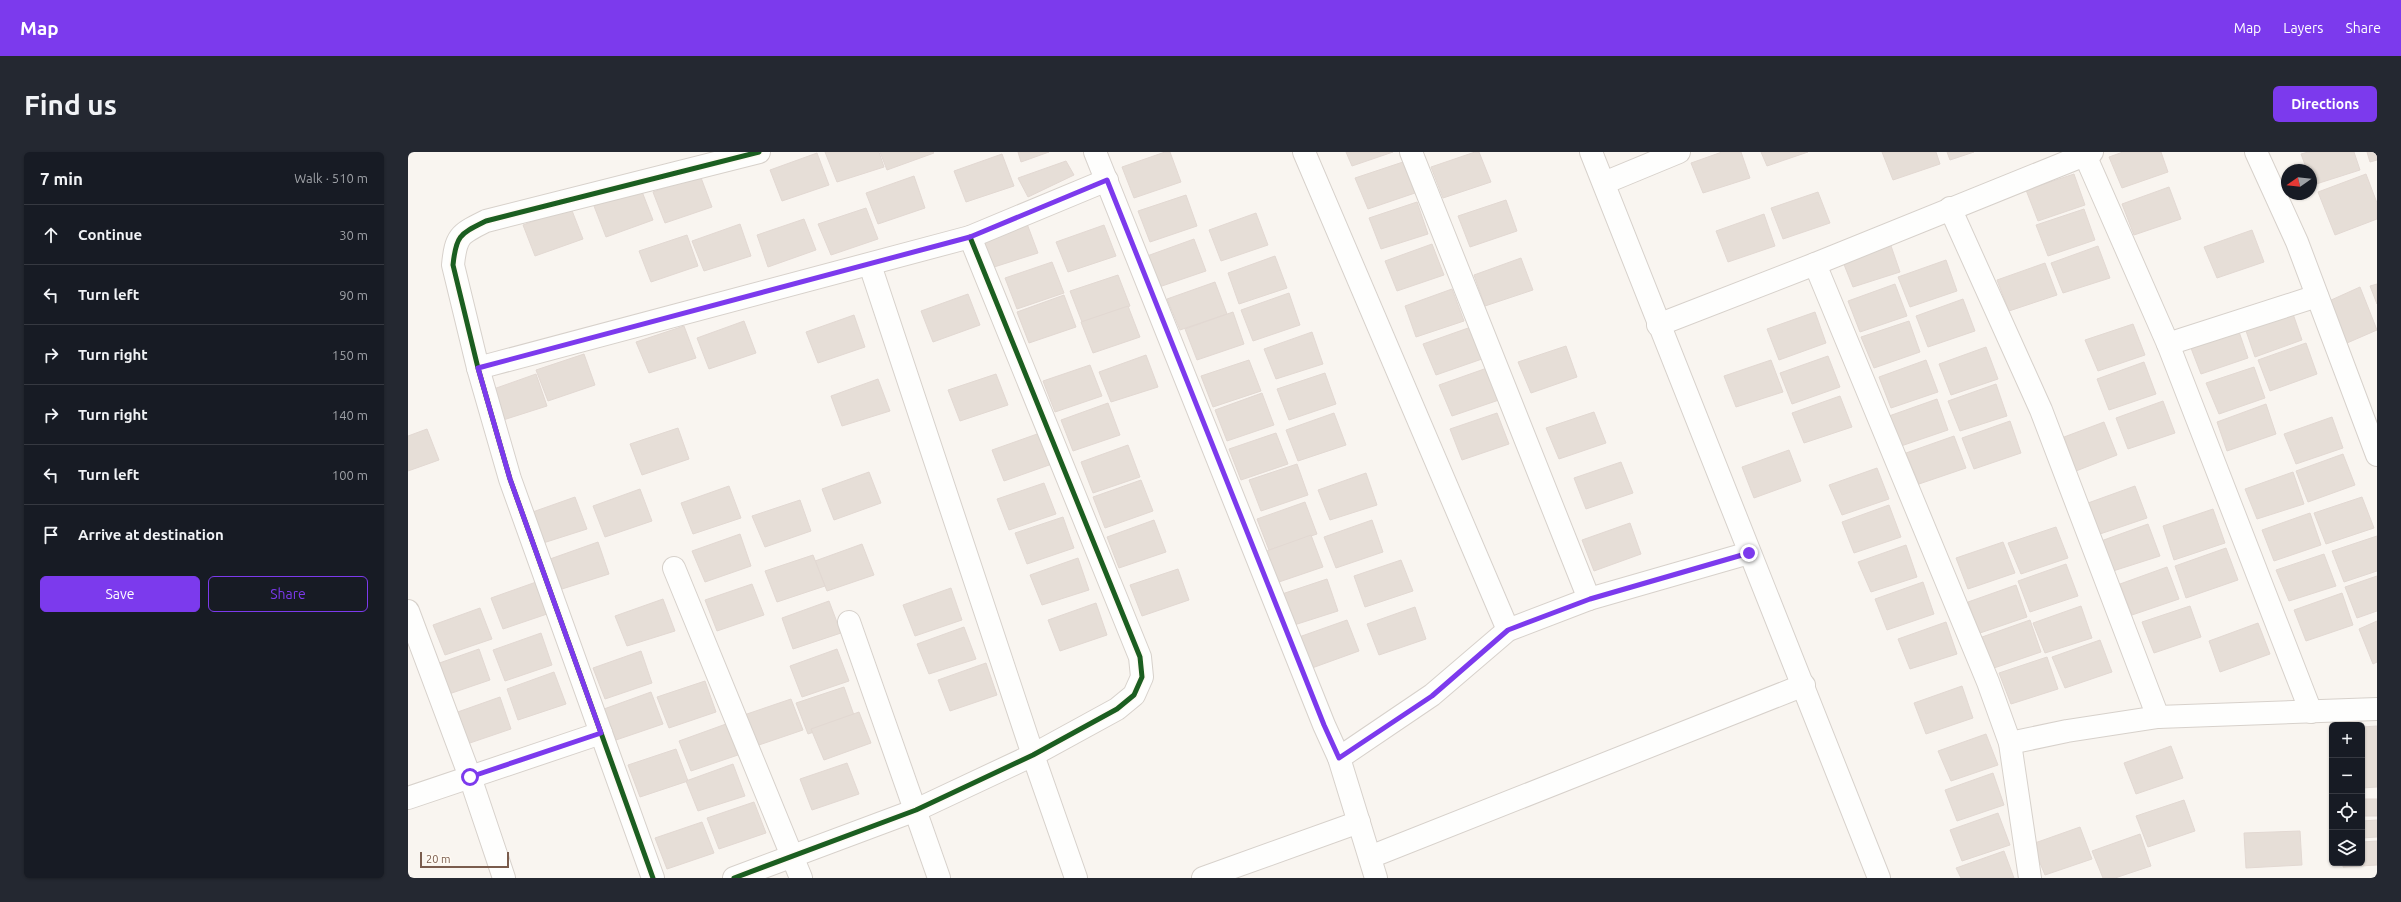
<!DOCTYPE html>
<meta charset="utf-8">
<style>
:root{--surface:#171b24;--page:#242831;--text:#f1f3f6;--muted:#9ea1a6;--line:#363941;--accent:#7c3aed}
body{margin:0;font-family:Ubuntu,sans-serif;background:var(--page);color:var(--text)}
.controls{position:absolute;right:12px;bottom:12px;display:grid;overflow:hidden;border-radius:6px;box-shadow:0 1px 3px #0004}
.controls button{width:36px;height:36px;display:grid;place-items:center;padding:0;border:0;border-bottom:1px solid var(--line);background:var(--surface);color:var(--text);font:20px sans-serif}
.compass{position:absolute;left:1873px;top:12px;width:36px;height:36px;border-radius:50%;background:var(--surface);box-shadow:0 1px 3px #0004;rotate:256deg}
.scale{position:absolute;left:12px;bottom:10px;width:89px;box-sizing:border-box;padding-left:4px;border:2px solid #7a5c4d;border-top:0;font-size:11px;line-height:14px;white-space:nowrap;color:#7a5c4d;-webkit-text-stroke:3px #fffaf3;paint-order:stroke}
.stop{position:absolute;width:12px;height:12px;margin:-9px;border:3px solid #7c3aed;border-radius:50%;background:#fff}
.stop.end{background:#7c3aed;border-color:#fff;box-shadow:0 1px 4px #0008}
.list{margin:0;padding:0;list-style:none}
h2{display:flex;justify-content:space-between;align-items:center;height:52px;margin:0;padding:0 16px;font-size:17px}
h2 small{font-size:13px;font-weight:400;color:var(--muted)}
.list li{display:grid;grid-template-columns:26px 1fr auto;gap:12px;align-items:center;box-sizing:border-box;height:60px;padding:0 16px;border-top:1px solid var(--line)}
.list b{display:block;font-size:15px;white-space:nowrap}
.list em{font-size:13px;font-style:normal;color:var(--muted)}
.actions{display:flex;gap:8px;padding:12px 16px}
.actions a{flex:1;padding:9px 0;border:1px solid var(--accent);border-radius:6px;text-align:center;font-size:14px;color:var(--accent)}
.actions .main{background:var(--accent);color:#fff}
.icon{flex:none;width:22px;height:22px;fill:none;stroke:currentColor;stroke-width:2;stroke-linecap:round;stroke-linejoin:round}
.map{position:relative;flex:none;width:1969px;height:726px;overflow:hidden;border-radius:6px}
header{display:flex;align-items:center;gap:24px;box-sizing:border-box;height:56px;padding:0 20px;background:var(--accent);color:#fff}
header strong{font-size:19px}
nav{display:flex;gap:22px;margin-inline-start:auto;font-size:14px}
.intro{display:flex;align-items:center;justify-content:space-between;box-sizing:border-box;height:96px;padding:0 24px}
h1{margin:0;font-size:28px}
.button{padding:10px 18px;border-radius:6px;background:var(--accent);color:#fff;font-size:14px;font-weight:700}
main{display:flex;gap:24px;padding:0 24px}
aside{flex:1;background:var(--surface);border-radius:6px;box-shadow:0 1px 3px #0004}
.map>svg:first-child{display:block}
</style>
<header>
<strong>Map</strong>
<nav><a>Map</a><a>Layers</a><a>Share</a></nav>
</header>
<div class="intro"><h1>Find us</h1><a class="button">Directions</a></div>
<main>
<aside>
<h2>7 min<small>Walk · 510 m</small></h2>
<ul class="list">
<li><svg class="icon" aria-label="ahead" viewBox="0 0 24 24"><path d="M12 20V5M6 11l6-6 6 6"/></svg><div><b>Continue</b></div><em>30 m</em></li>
<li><svg class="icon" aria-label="left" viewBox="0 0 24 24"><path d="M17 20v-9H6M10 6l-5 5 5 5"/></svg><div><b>Turn left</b></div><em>90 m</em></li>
<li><svg class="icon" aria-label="right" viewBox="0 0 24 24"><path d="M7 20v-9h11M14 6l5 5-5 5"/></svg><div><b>Turn right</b></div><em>150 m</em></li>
<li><svg class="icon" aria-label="right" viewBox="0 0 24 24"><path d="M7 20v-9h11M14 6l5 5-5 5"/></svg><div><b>Turn right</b></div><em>140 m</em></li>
<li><svg class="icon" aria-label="left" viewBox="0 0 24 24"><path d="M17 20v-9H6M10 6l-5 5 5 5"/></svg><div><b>Turn left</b></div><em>100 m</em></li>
<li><svg class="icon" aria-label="arrive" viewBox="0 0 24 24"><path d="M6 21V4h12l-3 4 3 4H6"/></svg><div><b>Arrive at destination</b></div></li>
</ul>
<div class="actions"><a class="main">Save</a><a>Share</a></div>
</aside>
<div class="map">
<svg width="1969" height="726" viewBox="0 0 1969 726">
<rect width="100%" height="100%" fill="#f9f5f0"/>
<g fill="#e6ded7" stroke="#e2d8d2">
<polygon points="417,0 471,0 476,15 429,30"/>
<polygon points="472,0 525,0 526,1 479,18"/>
<polygon points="610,0 641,0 613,10"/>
<polygon points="757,0 762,0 773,30 726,46 714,15"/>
<polygon points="938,0 985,0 944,14"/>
<polygon points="1067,0 1071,0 1083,30 1035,46 1023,15"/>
<polygon points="1314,0 1333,0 1342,26 1295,41 1283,11"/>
<polygon points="1353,0 1400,0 1359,14"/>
<polygon points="1474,0 1528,0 1532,12 1485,28"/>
<polygon points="1539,0 1566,0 1542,8"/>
<polygon points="1715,0 1753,0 1760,20 1714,36 1701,5"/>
<polygon points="1900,0 1946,0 1952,18 1905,33 1903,18 1899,18 1893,2"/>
<polygon points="1959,0 1969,0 1969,8 1962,10"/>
<polygon points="409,1 421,33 374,49 362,18"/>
<polygon points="594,2 606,34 558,50 546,19"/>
<polygon points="658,9 666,23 620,45 610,26"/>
<polygon points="995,10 1007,41 960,57 947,26"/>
<polygon points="1666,22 1677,53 1630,69 1618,38"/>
<polygon points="1958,22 1969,51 1969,67 1927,83 1910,40"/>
<polygon points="292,23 304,55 257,71 245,40"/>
<polygon points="506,24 517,56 470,72 458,41"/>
<polygon points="1761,35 1773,67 1726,83 1714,52"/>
<polygon points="233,37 245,68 198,85 186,54"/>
<polygon points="1410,40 1422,71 1375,87 1363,56"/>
<polygon points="778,43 789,74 742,90 730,59"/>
<polygon points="1098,48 1109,79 1062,95 1050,64"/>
<polygon points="1009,50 1020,82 973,97 961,66"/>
<polygon points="163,56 175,87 127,104 115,73"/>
<polygon points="458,56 470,87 423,103 410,72"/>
<polygon points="1676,57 1687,88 1640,104 1628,73"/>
<polygon points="848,61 860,93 813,109 801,78"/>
<polygon points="1356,62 1367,94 1320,110 1308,79"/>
<polygon points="396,67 408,98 360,115 349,83"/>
<polygon points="618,69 630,101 583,116 571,86"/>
<polygon points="332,72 343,104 296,119 284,89"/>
<polygon points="696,73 708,104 660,120 648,90"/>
<polygon points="1844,78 1856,110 1809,126 1796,95"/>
<polygon points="279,83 290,114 243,130 231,99"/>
<polygon points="786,87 798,119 751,135 739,104"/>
<polygon points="1481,88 1492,120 1445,135 1433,105"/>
<polygon points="1024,92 1036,123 989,139 977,109"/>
<polygon points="1690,94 1702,126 1655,141 1643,111"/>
<polygon points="867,104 879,136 831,152 820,121"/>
<polygon points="1113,106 1125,138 1077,154 1066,123"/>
<polygon points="1538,108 1549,139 1502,155 1490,125"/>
<polygon points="644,110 656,141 609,157 597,126"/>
<polygon points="1637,111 1649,143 1601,159 1589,128"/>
<polygon points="710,123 722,154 674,170 662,139"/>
<polygon points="807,130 819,162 772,178 759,147"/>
<polygon points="1487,132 1499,164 1452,180 1440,149"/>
<polygon points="1969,132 1969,152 1962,134"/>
<polygon points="1952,135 1969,178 1939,191 1921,149"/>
<polygon points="1044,137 1056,169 1008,185 997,154"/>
<polygon points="881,141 892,173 845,189 833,158"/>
<polygon points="560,142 572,173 525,190 513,159"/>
<polygon points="656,143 668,175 621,191 609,160"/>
<polygon points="1555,147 1567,179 1520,195 1508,164"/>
<polygon points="720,154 732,185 685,201 673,170"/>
<polygon points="1883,156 1894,188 1847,205 1836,173"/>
<polygon points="825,160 836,192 789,208 777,177"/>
<polygon points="1407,160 1418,191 1371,208 1359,177"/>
<polygon points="446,163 457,195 410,211 398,180"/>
<polygon points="336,169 348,201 301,217 289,186"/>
<polygon points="1501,169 1512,200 1466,216 1453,185"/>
<polygon points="1725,172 1737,203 1690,219 1677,188"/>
<polygon points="276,174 288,206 241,221 228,190"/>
<polygon points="1829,174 1840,206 1793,222 1781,191"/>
<polygon points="1063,175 1074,207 1028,223 1015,192"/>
<polygon points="904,180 915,212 868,227 856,197"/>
<polygon points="1898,191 1909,222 1862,239 1850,208"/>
<polygon points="1158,194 1169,225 1123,241 1110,210"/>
<polygon points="1578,195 1590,227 1543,243 1531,212"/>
<polygon points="176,202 187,233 140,249 128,218"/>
<polygon points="738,203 750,235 703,250 691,220"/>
<polygon points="1420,204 1432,235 1384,252 1372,221"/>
<polygon points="841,208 853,239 805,255 793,224"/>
<polygon points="1363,208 1375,240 1328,255 1316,224"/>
<polygon points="1518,208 1530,240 1483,256 1471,225"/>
<polygon points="1736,210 1748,242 1701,258 1689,227"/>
<polygon points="682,213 694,244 647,260 635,229"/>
<polygon points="1846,215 1857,246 1811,262 1798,231"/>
<polygon points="1079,216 1091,248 1044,264 1031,233"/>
<polygon points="917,221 928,252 881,268 869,237"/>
<polygon points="128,222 139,254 92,269 80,239"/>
<polygon points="588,222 600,253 552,269 540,238"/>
<polygon points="470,227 482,259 434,274 423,244"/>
<polygon points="1588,232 1599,264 1552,279 1540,249"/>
<polygon points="854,241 866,273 819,289 807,258"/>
<polygon points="1432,244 1444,275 1396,291 1384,261"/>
<polygon points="1529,247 1540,278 1493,294 1481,264"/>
<polygon points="1755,249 1767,281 1720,297 1708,266"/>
<polygon points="700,251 712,283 665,299 653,268"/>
<polygon points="1858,252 1868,282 1819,299 1809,270"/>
<polygon points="1186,260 1198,291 1151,307 1138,276"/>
<polygon points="926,261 938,293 890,309 878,278"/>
<polygon points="1089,261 1101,292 1054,308 1042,277"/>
<polygon points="1924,265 1935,296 1888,312 1876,282"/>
<polygon points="1602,269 1613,301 1566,317 1554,286"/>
<polygon points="1696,270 1709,303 1668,319 1656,285"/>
<polygon points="270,276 281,307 234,323 222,292"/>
<polygon points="19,277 31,308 0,319 0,284"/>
<polygon points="632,281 644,312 596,329 584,298"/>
<polygon points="868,281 880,312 833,328 821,297"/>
<polygon points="1546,284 1558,316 1511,332 1498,301"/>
<polygon points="720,293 732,325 685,341 673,310"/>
<polygon points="1381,298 1393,329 1346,346 1334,315"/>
<polygon points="1935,302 1947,333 1900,350 1888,319"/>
<polygon points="1213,310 1225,341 1178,357 1166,326"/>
<polygon points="889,312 900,343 853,359 841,328"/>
<polygon points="1469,316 1481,347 1434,363 1421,333"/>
<polygon points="461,320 473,351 426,368 414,337"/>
<polygon points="1885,320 1896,352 1849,367 1837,337"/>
<polygon points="958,321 969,353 922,368 910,338"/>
<polygon points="733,328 745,359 697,376 685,345"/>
<polygon points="636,331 648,362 601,378 589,347"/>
<polygon points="321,334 333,366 285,382 273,351"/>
<polygon points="1727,334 1739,366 1692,382 1680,351"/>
<polygon points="232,337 244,369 197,385 185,354"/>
<polygon points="167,345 179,377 132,392 119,362"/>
<polygon points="1954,345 1966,376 1918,392 1906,361"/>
<polygon points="392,348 403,379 357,395 344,364"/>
<polygon points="897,350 909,382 861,398 849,367"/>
<polygon points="1481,353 1493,385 1446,401 1434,370"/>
<polygon points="1805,357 1817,391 1766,408 1755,374"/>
<polygon points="1902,361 1913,393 1866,409 1854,378"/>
<polygon points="655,365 666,396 619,412 607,381"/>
<polygon points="746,368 758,400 711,416 699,385"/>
<polygon points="964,368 975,400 928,416 916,385"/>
<polygon points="1222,371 1233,402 1186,419 1174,388"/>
<polygon points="1740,372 1752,404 1705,419 1693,389"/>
<polygon points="1648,375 1660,406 1613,422 1600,391"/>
<polygon points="332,382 343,414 297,430 284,399"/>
<polygon points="903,383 915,415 868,431 856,400"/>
<polygon points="1969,384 1969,419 1936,430 1924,399"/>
<polygon points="190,390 201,422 154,437 142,407"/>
<polygon points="1595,390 1607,421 1560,437 1548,406"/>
<polygon points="454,392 466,423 419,439 407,409"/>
<polygon points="1498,393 1509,425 1463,440 1450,410"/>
<polygon points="1818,396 1830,428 1778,446 1767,414"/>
<polygon points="1916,402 1928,434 1881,449 1868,418"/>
<polygon points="405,403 417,434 369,450 357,419"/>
<polygon points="670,406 681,438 634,453 622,423"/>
<polygon points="993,408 1005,439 957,455 946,424"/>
<polygon points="1658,412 1670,444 1622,460 1610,429"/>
<polygon points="1759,415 1771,447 1724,463 1712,432"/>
<polygon points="770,417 781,448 734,464 722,433"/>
<polygon points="1969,424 1969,459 1949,466 1937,435"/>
<polygon points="919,427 930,459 883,474 871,443"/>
<polygon points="131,429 142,461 95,477 83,446"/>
<polygon points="1515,430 1526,462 1479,478 1467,447"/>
<polygon points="344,432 356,463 309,479 297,448"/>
<polygon points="1608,433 1619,465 1572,481 1560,450"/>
<polygon points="543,436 554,468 507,484 495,453"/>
<polygon points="1934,441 1945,473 1898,489 1886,458"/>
<polygon points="255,447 267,479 219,494 207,464"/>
<polygon points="421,449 433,481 385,497 374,466"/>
<polygon points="688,451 699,483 652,499 640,468"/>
<polygon points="1673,454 1684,486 1637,501 1625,471"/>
<polygon points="1782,454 1793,485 1746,501 1734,470"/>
<polygon points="1007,455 1018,487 971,503 959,472"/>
<polygon points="72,456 84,487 37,503 25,473"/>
<polygon points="939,468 951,499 904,516 891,485"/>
<polygon points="1622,468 1633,500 1586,516 1574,485"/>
<polygon points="1969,469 1969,510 1965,512 1951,477"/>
<polygon points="1538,470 1549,502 1502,517 1490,487"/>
<polygon points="1850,471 1862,502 1812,520 1801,489"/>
<polygon points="556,475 568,507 521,522 509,492"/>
<polygon points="133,481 144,513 97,529 85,498"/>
<polygon points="1692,488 1704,520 1657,536 1644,505"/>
<polygon points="71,497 82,528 35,544 23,514"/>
<polygon points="429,497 441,529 394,545 382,514"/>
<polygon points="233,499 244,531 197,547 185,516"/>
<polygon points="1639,505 1650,537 1603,552 1591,521"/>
<polygon points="578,511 589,543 542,559 530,528"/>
<polygon points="146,520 158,552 110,568 99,537"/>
<polygon points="297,529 308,560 261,576 249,545"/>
<polygon points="1554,534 1565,566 1518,582 1506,551"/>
<polygon points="436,535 447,566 400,582 388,551"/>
<polygon points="243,540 255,572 208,588 196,557"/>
<polygon points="92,545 103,577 56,593 44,562"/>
<polygon points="383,547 395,578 348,594 336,563"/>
<polygon points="451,560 463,591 416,608 403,577"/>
<polygon points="318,572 330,603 283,619 271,589"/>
<polygon points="1969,574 1969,635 1954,636 1954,575"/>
<polygon points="1578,582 1590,613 1543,629 1530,599"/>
<polygon points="1763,594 1775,626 1728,642 1716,611"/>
<polygon points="268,597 280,629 232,645 220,613"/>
<polygon points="439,611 451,642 404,658 392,627"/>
<polygon points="325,612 337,644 290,659 278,629"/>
<polygon points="1585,621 1596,653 1549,669 1537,638"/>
<rect x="1954" y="647" width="15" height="17"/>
<polygon points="1776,648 1787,679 1740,695 1728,664"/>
<polygon points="346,650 358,681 311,697 299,666"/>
<polygon points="1590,661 1602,693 1554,709 1542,678"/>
<polygon points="1969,668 1969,685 1954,686 1954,669"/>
<polygon points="294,670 306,701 259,717 247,686"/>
<polygon points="1672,675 1684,707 1637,723 1624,692"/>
<polygon points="1892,679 1894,713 1838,716 1836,681"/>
<polygon points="1732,682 1743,714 1707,726 1695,726 1684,699"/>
<polygon points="1969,689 1969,713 1935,715 1935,711 1954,711 1954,690"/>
<polygon points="1596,699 1606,726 1553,726 1548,716"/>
</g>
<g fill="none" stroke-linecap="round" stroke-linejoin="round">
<defs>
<g id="minor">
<polyline points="687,0 916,573 931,606 968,726"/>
<polyline points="896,0 1100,478"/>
<polyline points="1003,0 1181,447"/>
<polyline points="1183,0 1471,726"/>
<polyline points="1848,0 1889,90 1969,303"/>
<polyline points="1677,3 1760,192 1903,560"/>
<polyline points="1196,31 1271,0"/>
<polyline points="1542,56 1633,258 1750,565"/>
<polyline points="1407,112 1580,530 1602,591 1622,726"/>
<polyline points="462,113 625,603 668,726"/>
<polyline points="1250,173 1407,112 1684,0"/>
<polyline points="1760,192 1909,144"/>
<polyline points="70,216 562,85 699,28"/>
<polyline points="266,416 393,726"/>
<polyline points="0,459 62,625 96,726"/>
<polyline points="441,470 531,726"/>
<polyline points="1602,591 1659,579 1750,565 1969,557"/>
<polyline points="931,606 1024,543 1100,478 1181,447 1341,401"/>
<polyline points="0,646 193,581"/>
<polyline points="962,705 1396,533"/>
<path d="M245 726 102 327 70 216 45 113C48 83 52 82 78 69L351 0"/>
<polyline points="326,726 508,658 625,603 709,557 726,543 734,525 732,505 562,85"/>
<polyline points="795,726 951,670"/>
</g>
</defs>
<use href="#minor" stroke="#d7d1cb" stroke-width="24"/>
<use href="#minor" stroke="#fefefd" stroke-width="22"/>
<defs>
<g id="cycleway">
<path d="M245 726 102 327 70 216 45 113C48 83 52 82 78 69L351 0"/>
<polyline points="326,726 508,658 625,603 709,557 726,543 734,525 732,505 562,85"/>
</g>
</defs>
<use href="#cycleway" stroke="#fffaf3" stroke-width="8"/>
<use href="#cycleway" stroke="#1b5e20" stroke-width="5"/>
</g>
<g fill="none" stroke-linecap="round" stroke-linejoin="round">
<polyline stroke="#7c3aed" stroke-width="5" points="62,625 193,581 102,327 70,216 562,85 699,28 916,573 931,606 1024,544 1100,478 1182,447 1341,401"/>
</g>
</svg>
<div class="controls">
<button>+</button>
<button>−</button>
<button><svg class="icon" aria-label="locate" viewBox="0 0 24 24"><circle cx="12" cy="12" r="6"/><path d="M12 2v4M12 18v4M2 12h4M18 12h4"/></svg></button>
<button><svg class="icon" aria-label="layers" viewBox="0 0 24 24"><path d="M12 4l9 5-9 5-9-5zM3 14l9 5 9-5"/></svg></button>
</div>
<svg class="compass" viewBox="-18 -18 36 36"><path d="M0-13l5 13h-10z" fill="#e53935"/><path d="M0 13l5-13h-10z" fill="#9ea1a6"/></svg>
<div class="scale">20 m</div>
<div class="stop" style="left:62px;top:625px"></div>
<div class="stop end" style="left:1341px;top:401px"></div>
</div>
</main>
